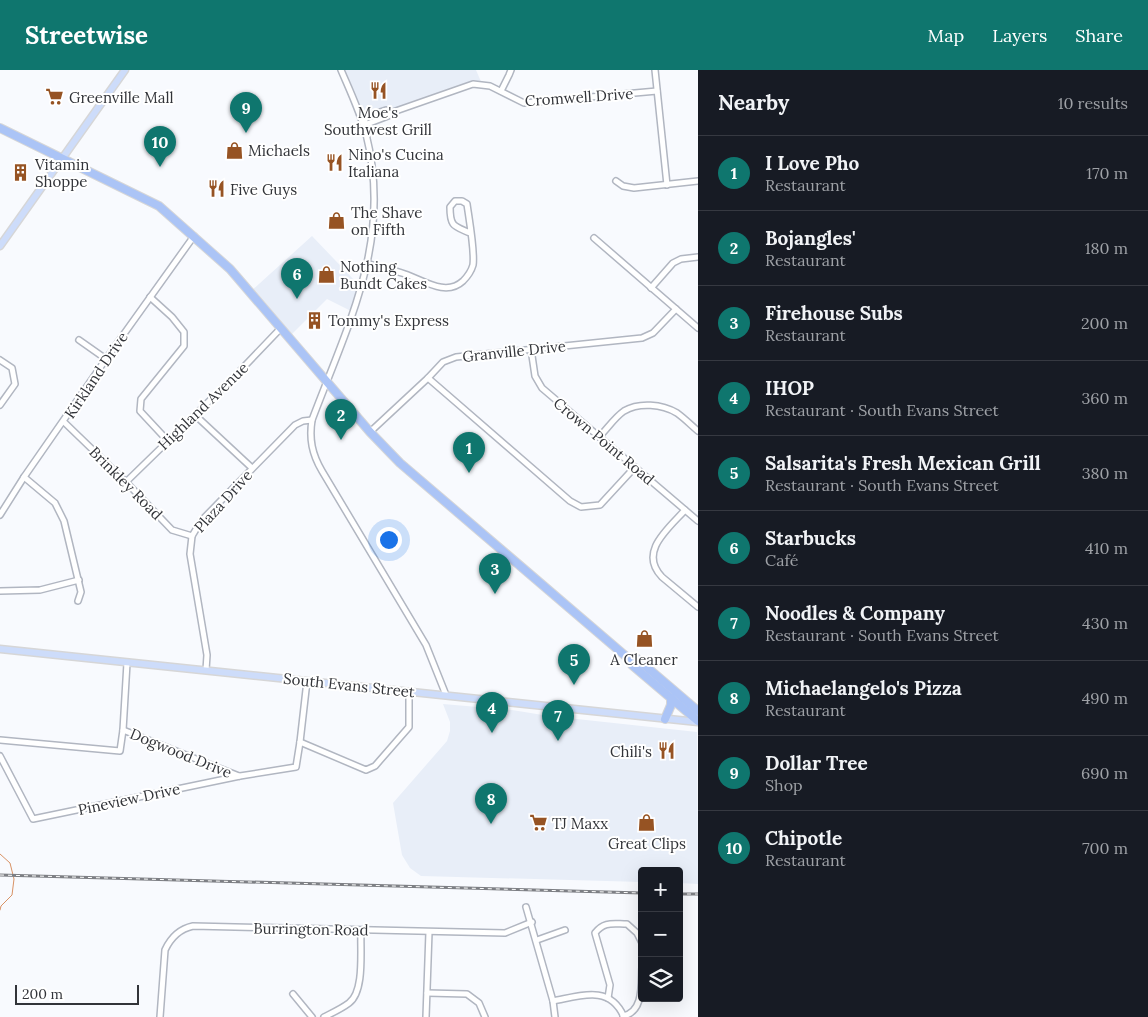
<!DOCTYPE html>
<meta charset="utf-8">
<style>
:root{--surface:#171b24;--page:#20242c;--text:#f1f3f6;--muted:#9ea1a6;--line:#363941;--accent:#0f766e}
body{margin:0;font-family:Lora,serif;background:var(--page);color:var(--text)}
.controls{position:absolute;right:15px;bottom:15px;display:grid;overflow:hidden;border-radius:5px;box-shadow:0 5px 20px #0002}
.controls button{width:45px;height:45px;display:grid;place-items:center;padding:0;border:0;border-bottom:1px solid var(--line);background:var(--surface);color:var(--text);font:25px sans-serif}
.scale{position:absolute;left:15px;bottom:12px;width:124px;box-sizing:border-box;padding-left:5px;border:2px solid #323439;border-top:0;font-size:14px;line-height:18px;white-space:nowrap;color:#323439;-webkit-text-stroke:4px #fff;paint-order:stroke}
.you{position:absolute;left:388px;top:469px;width:18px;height:18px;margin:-12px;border:4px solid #fff;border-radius:50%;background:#1a73e8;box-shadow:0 0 0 8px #1a73e833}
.badge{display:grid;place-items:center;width:32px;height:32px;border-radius:50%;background:var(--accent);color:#fff;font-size:16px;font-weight:700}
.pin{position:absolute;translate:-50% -41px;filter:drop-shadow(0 1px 2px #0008)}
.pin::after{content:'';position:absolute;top:26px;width:18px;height:15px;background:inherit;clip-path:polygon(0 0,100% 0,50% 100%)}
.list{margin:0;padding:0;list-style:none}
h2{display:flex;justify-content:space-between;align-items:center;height:65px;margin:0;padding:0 20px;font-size:21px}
h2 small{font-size:16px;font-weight:400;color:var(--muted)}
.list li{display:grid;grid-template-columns:32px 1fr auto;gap:15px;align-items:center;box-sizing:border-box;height:75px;padding:0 20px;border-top:1px solid var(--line)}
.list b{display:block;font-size:19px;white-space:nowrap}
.list p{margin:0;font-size:16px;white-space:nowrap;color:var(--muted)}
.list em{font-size:16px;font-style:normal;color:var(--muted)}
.icon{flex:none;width:28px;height:28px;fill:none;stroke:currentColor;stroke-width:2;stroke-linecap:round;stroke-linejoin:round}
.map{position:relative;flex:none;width:698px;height:947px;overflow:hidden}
header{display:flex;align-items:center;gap:30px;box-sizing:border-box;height:70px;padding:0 25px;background:var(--accent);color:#fff}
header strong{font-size:24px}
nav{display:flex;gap:28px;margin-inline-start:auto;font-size:18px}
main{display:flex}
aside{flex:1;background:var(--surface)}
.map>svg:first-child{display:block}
</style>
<header>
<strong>Streetwise</strong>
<nav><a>Map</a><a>Layers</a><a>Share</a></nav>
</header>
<main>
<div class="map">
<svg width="698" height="947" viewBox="0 0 698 947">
<rect width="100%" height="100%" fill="#f8fafe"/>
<g fill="#e8eef8">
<polygon points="341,0 476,0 482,14 473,14 390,43 386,40 360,49"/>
<polygon points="312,166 357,213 362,215 353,242 327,229 288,268 250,222"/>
<polygon points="443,634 512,640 549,646 697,662 698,814 679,813 679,801 642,801 642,812 421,806 410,798 402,785 393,733 447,671 450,661 450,652"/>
</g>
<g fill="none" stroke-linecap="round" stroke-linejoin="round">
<polyline stroke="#d89265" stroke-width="1" points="0,784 10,793 14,809 12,825 1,836 0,840"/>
<defs>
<g id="minor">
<path d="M341 0C350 21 360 42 366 64 393 170 348 254 312 350 309 369 312 384 322 401L426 575 446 625"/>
<polyline points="655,0 667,115"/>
<polyline points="501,21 509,5 511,0"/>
<polyline points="365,57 365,47 386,40 390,43"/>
<polyline points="365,62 367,54 388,46 390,43 473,14 490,16 524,33 657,21"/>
<polyline points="616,111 623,116 634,118 698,111"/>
<polyline points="594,168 698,258"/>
<path d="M368 194C380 197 393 200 405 204 423 210 446 227 463 211 467 207 471 202 473 195 475 181 469 149 467 134L462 131H455L450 137C450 157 454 156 470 163"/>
<polyline points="651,218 673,193 681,189 698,187"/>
<polyline points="150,227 172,247 184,262 184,276 141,329 140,341 167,370"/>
<polyline points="79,270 106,289"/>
<polyline points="531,279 535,306 542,318 698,451"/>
<polyline points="0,290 12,298 15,314 0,335"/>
<polyline points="428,308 570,431 581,437 600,435 635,397"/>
<polyline points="195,345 252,398"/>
<polyline points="64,352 126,412 172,460 192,466"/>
<polyline points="370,362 428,308 443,292 456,287 642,268 653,263 676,239"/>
<path d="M599 367C607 359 615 347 624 341 639 332 662 334 677 343 684 348 691 355 698 361"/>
<polyline points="24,407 55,433 64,451 81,522 78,531"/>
<polyline points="126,412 238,303 280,259"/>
<path d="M685 440C668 459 638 482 662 507L698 537"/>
<polyline points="0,445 24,407 106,289 194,166"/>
<polyline points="0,521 40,520 79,510"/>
<polyline points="206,600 207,585 190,484 192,466 201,451 295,355 303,351 312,350"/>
<polyline points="123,660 239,706"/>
<polyline points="0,670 120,681 123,660 127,593"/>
<polyline points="300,672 366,700 375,696 409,657 409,621"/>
<polyline points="0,686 33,749 240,706 296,697 300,672 307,611"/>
<polyline points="526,837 553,931 555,947"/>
<polyline points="537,870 565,860"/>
<polyline points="427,923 467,924 479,933 485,947"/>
<polyline points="293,924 312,947"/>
<path d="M608 928 610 915 595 863C604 851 613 854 627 854L637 863 642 873"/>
<path d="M553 931C580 926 610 914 624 947"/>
<path d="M623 946C644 942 641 914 642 897"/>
<path d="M160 947 165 880C171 867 179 859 193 856L505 863 532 852"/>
<path d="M324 947C332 943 341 939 349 933 365 921 360 880 361 860"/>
<polyline points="426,947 429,862"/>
</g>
<g id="major">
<polyline points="0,176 125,0"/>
<polyline points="0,579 698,652"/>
</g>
<g id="highway">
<polyline points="0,58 159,136 230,199 370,362 400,393 629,589 636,588 698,641"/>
<polyline points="629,589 632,595 698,651"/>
<polyline points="665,649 671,635 671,628"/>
</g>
</defs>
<use href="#minor" stroke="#b1b6c1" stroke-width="8"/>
<use href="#major" stroke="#d6d6d7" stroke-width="9"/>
<use href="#highway" stroke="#d6d6d7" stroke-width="10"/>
<use href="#minor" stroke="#fff" stroke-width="5"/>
<use href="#major" stroke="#cddcfa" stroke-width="6"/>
<use href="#highway" stroke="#abc4f6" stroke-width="8"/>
<defs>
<g id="rail">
<polyline points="0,805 642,823"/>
<polyline points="679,824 698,824"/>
</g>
</defs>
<use href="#rail" stroke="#7d7f84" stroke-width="3"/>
<use href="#rail" stroke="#fff" stroke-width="1" stroke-dasharray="4" stroke-linecap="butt"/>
</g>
<defs>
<symbol id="restaurant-bare" viewBox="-9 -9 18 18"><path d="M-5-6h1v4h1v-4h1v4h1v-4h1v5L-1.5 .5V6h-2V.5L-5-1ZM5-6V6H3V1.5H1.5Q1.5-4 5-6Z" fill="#965323" stroke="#fff" stroke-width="2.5" paint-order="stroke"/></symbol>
<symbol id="supermarket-bare" viewBox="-9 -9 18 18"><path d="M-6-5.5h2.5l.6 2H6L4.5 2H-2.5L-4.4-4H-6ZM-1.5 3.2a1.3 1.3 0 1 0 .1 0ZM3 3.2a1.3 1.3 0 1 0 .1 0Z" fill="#965323" stroke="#fff" stroke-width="2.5" paint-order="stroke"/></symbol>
<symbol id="shop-bare" viewBox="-9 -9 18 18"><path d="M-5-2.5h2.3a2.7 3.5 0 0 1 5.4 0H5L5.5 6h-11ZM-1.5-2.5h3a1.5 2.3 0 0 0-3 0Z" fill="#965323" stroke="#fff" stroke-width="2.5" paint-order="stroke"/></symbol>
<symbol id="building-bare" viewBox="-9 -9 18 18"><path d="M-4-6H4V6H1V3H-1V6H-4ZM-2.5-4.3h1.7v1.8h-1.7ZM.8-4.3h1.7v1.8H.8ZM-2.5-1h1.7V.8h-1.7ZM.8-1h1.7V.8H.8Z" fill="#965323" stroke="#fff" stroke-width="2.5" paint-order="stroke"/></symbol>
</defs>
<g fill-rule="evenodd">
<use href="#restaurant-bare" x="366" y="8" width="25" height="25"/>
<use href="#supermarket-bare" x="42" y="14" width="25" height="25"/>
<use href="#shop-bare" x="222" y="68" width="25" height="25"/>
<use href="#restaurant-bare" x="322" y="80" width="25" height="25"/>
<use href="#building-bare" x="8" y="90" width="25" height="25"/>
<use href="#restaurant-bare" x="204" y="106" width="25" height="25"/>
<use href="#shop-bare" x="324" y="138" width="25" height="25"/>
<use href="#shop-bare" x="314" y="192" width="25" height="25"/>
<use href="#building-bare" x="302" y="238" width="25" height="25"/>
<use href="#shop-bare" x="632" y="556" width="25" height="25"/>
<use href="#restaurant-bare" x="654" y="668" width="25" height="25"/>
<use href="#shop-bare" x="634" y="740" width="25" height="25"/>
<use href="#supermarket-bare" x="526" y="740" width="25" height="25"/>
</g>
<g text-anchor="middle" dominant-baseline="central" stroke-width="4" stroke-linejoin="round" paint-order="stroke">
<g font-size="15" fill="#323439" stroke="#fff" text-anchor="start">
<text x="69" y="27">Greenville Mall</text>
<text x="378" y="42" text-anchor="middle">Moe's<tspan x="378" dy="17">Southwest Grill</tspan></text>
<text x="248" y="80">Michaels</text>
<text x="348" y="84">Nino's Cucina<tspan x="348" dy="17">Italiana</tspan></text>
<text x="35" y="94">Vitamin<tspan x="35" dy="17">Shoppe</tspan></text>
<text x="230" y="119">Five Guys</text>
<text x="351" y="142">The Shave<tspan x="351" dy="17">on Fifth</tspan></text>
<text x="340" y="196">Nothing<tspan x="340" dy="17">Bundt Cakes</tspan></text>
<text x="328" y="250">Tommy's Express</text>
<text x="644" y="589" text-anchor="middle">A Cleaner</text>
<text x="652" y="681" text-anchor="end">Chili's</text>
<text x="552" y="753">TJ Maxx</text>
<text x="647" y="773" text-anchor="middle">Great Clips</text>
</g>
<g font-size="15" fill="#323439" stroke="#fff">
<text transform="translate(579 27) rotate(-4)">Cromwell Drive</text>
<text transform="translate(514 281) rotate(-6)">Granville Drive</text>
<text transform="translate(96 305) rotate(-56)">Kirkland Drive</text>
<text transform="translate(203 336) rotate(-44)">Highland Avenue</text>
<text transform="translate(604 371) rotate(40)">Crown Point Road</text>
<text transform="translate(126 413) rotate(45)">Brinkley Road</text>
<text transform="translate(223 431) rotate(-48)">Plaza Drive</text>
<text transform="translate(349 615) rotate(6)">South Evans Street</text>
<text transform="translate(181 683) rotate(22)">Dogwood Drive</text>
<text transform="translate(129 729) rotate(-12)">Pineview Drive</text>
<text transform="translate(311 859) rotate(1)">Burrington Road</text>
</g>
</g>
</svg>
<div class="controls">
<button>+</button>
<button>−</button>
<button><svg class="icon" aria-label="layers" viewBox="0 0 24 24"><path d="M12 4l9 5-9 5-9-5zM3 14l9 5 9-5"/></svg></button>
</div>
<div class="scale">200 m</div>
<div class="you"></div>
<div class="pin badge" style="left:469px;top:403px">1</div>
<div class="pin badge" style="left:341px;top:370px">2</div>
<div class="pin badge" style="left:495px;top:524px">3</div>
<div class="pin badge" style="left:492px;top:663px">4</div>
<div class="pin badge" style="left:574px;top:615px">5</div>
<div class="pin badge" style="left:297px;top:229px">6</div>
<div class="pin badge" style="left:558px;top:671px">7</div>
<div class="pin badge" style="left:491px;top:754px">8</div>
<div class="pin badge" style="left:246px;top:63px">9</div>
<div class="pin badge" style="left:160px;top:97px">10</div>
</div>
<aside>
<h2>Nearby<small>10 results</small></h2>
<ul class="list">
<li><span class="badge">1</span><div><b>I Love Pho</b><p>Restaurant</p></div><em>170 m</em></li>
<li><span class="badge">2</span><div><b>Bojangles'</b><p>Restaurant</p></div><em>180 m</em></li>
<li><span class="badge">3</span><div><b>Firehouse Subs</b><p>Restaurant</p></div><em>200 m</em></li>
<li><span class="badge">4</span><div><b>IHOP</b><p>Restaurant · South Evans Street</p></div><em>360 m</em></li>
<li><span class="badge">5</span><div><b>Salsarita's Fresh Mexican Grill</b><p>Restaurant · South Evans Street</p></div><em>380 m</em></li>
<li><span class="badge">6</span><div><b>Starbucks</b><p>Café</p></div><em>410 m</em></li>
<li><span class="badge">7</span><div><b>Noodles &amp; Company</b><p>Restaurant · South Evans Street</p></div><em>430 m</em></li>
<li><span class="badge">8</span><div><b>Michaelangelo's Pizza</b><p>Restaurant</p></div><em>490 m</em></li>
<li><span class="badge">9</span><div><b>Dollar Tree</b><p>Shop</p></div><em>690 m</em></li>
<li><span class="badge">10</span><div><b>Chipotle</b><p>Restaurant</p></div><em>700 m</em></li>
</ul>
</aside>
</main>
